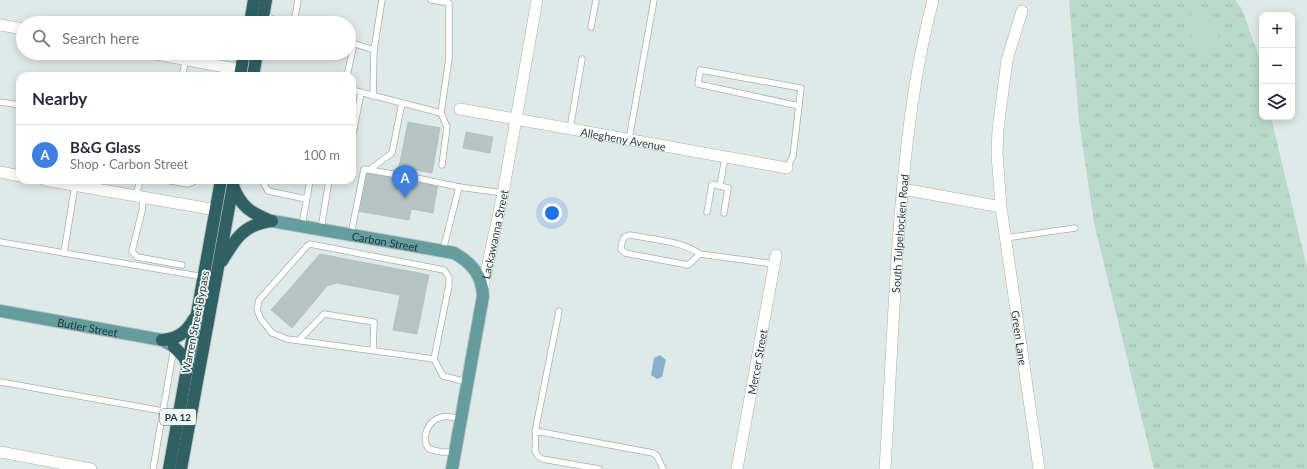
<!DOCTYPE html>
<meta charset="utf-8">
<style>
:root{--surface:#fff;--page:#f2f2f3;--text:#1f2937;--muted:#747a83;--line:#e0e1e3;--accent:#7b6247}
body{margin:0;font-family:Lato,sans-serif;background:var(--page);color:var(--text)}
.controls{position:absolute;right:12px;top:12px;display:grid;overflow:hidden;border-radius:8px;box-shadow:0 2px 10px #0003}
.controls button{width:36px;height:36px;display:grid;place-items:center;padding:0;border:0;border-bottom:1px solid var(--line);background:var(--surface);color:var(--text);font:20px sans-serif}
.you{position:absolute;left:552px;top:213px;width:14px;height:14px;margin:-10px;border:3px solid #fff;border-radius:50%;background:#1a73e8;box-shadow:0 0 0 6px #1a73e833}
.badge{display:grid;place-items:center;width:26px;height:26px;border-radius:50%;background:var(--accent);color:#fff;font-size:13px;font-weight:700}
.pin{position:absolute;translate:-50% -33px;filter:drop-shadow(0 1px 2px #0008)}
.pin::after{content:'';position:absolute;top:21px;width:14px;height:12px;background:inherit;clip-path:polygon(0 0,100% 0,50% 100%)}
.list{margin:0;padding:0;list-style:none}
h2{display:flex;justify-content:space-between;align-items:center;height:52px;margin:0;padding:0 16px;font-size:17px}
h2 small{font-size:13px;font-weight:400;color:var(--muted)}
.list li{display:grid;grid-template-columns:26px 1fr auto;gap:12px;align-items:center;box-sizing:border-box;height:60px;padding:0 16px;border-top:1px solid var(--line)}
.list b{display:block;font-size:15px;white-space:nowrap}
.list p{margin:0;font-size:13px;white-space:nowrap;color:var(--muted)}
.list em{font-size:13px;font-style:normal;color:var(--muted)}
.icon{flex:none;width:22px;height:22px;fill:none;stroke:currentColor;stroke-width:2;stroke-linecap:round;stroke-linejoin:round}
.map{position:relative;flex:none;width:1307px;height:469px;overflow:hidden}
.search{position:absolute;background:var(--surface);box-shadow:0 2px 10px #0003;left:16px;top:16px;width:340px;height:44px;display:flex;align-items:center;gap:10px;box-sizing:border-box;padding:0 14px;border-radius:22px;color:var(--muted);font-size:15px}
.panel{position:absolute;background:var(--surface);box-shadow:0 2px 10px #0003;left:16px;top:72px;width:340px;height:112px;border-radius:12px}
.map>svg:first-child{display:block}
</style>
<div class="map">
<svg width="1307" height="469" viewBox="0 0 1307 469">
<defs>
<pattern id="grass-tufts" width="24" height="20" patternUnits="userSpaceOnUse"><rect width="24" height="20" fill="#b9dacb"/><path d="M3 7l-1-3M5 7V3M7 7l1-3M15 17l-1-3M17 17v-4M19 17l1-3" fill="none" stroke="#9fbcaf"/></pattern>
</defs>
<rect width="100%" height="100%" fill="#dfeae8"/>
<polygon fill="url(#grass-tufts)" points="1069,0 1235,0 1242,9 1262,65 1262,117 1271,117 1307,268 1307,469 1154,469 1094,223 1079,122"/>
<path fill="#b9dacb" d="M1204 9 1212 13 1218 29 1217 50C1211 54 1202 57 1196 50L1188 20C1190 13 1197 11 1204 9Z"/>
<polygon fill="#89afcd" points="660,355 666,360 662,377 657,379 651,375 654,358"/>
<g fill="#b5c4c2" stroke="#b2c3c1">
<polygon points="408,122 440,128 432,173 399,167"/>
<polygon points="466,132 493,137 490,153 463,148"/>
<polygon points="365,171 438,183 433,213 411,209 409,220 357,211"/>
<polygon points="320,254 429,275 417,334 393,330 400,295 337,283 327,286 292,328 271,310"/>
</g>
<g fill="none" stroke-linecap="round" stroke-linejoin="round">
<defs>
<g id="lane">
<polyline points="263,16 287,23"/>
<polyline points="294,23 298,0"/>
<polyline points="591,27 596,0"/>
<polyline points="349,42 374,50"/>
<polyline points="182,76 186,59"/>
<polyline points="347,76 354,44"/>
<polyline points="352,90 441,113 449,58 449,3 431,0"/>
<polyline points="373,96 374,50 382,0"/>
<polyline points="0,102 20,105"/>
<polyline points="441,113 447,127 442,165"/>
<polyline points="570,129 582,59"/>
<polyline points="352,139 361,93"/>
<polyline points="629,139 654,0"/>
<polyline points="787,168 793,156 801,88 700,70 698,84 799,106"/>
<polyline points="369,170 392,153 402,103"/>
<polyline points="165,180 188,184 193,182 193,180"/>
<polyline points="262,180 268,191 306,199"/>
<polyline points="720,186 725,157"/>
<polyline points="136,196 140,180"/>
<polyline points="143,198 142,211 132,251 137,257 182,265"/>
<polyline points="707,212 712,184 728,188 724,213"/>
<polyline points="302,226 310,180"/>
<polyline points="321,229 329,180"/>
<polyline points="351,234 364,169 421,179 459,187"/>
<polyline points="1005,238 1075,228"/>
<polyline points="0,242 204,277"/>
<polyline points="443,250 459,187 503,193"/>
<polyline points="64,253 75,185"/>
<path d="M700 254 688 265 625 253 621 249C622 242 622 236 630 235 651 239 682 241 700 254L774 264"/>
<polyline points="559,311 536,427 535,451 538,456 542,459 599,469"/>
<polyline points="299,340 324,314 374,322 373,350"/>
<polyline points="434,359 287,339 272,333 261,319 257,310 259,300 307,246 310,244 444,270 449,277 449,285 434,359 443,376 467,382"/>
<polyline points="0,382 163,411"/>
<polyline points="535,431 653,453 657,456 663,469"/>
<path d="M455 452H441L429 449C420 438 428 420 442 417 447 415 455 418 461 419"/>
<polyline points="153,469 174,347"/>
</g>
<g id="street">
<path id="s1" d="M1022 11 1007 60 998 129 997 154 1001 207 1039 469"/>
<polyline points="0,25 23,29"/>
<polyline points="151,53 241,70"/>
<path id="s2" d="M460 109 787 168"/>
<polyline points="0,172 20,176"/>
<polyline points="45,180 216,210"/>
<polyline points="903,189 1001,207"/>
<path id="s3" d="M483 287 503 193 537 0"/>
<polyline points="0,452 91,469"/>
<path id="s4" d="M737 469 776 255"/>
<path id="s5" d="M885 469C890 389 893 310 899 230 905 153 913 75 933 0"/>
</g>
<g id="primary">
<path id="s6" d="M272 221 454 253C472 263 482 275 483 296L452 469"/>
<path id="s7" d="M0 311 162 340 171 345"/>
</g>
<g id="highway">
<polyline points="250,23 254,0"/>
<polyline points="262,23 266,0"/>
<polyline points="240,76 244,53"/>
<polyline points="253,76 257,53"/>
<path d="M233 186C241 207 251 213 271 221"/>
<path d="M222 261C235 239 244 224 272 221"/>
<path d="M162 340C177 339 186 333 194 319"/>
<polyline points="174,347 184,357 188,365"/>
<polyline points="169,469 221,180"/>
<polyline points="181,469 234,180"/>
</g>
</defs>
<use href="#lane" stroke="#a2b1b0" stroke-width="7"/>
<use href="#street" stroke="#a2b1b0" stroke-width="12"/>
<use href="#primary" stroke="#bcc4c4" stroke-width="14"/>
<use href="#highway" stroke="#bcc4c4" stroke-width="14"/>
<use href="#lane" stroke="#fff" stroke-width="5.5"/>
<use href="#street" stroke="#fff" stroke-width="11"/>
<use href="#primary" stroke="#659c9e" stroke-width="12"/>
<use href="#highway" stroke="#2e6064" stroke-width="12"/>
</g>
<g text-anchor="middle" dominant-baseline="central" stroke-width="3.5" stroke-linejoin="round" paint-order="stroke">
<rect fill="#eff7f5" stroke="#5f7271" stroke-width="1" x="160" y="409" width="36" height="16" rx="3"/>
<g font-size="10" font-weight="bold" fill="#213939">
<text x="178" y="417">PA 12</text>
</g>
<g font-size="11" fill="#213939" stroke="#eff7f5">
<text stroke="none"><textPath href="#s2" startOffset="166">Allegheny Avenue</textPath></text>
<text stroke="none"><textPath href="#s5" startOffset="236">South Tulpehocken Road</textPath></text>
<text stroke="none"><textPath href="#s3" startOffset="54">Lackawanna Street</textPath></text>
<text stroke="none"><textPath href="#s6" startOffset="115">Carbon Street</textPath></text>
<text transform="translate(195 322) rotate(-79)">Warren Street Bypass</text>
<text stroke="none"><textPath href="#s7" startOffset="89">Butler Street</textPath></text>
<text stroke="none"><textPath href="#s1" startOffset="331">Green Lane</textPath></text>
<text stroke="none"><textPath href="#s4" startOffset="109">Mercer Street</textPath></text>
</g>
</g>
</svg>
<div class="controls">
<button>+</button>
<button>−</button>
<button><svg class="icon" aria-label="layers" viewBox="0 0 24 24"><path d="M12 4l9 5-9 5-9-5zM3 14l9 5 9-5"/></svg></button>
</div>
<div class="you"></div>
<div class="pin badge" style="left:405px;top:198px;background:#3f7fe0">A</div>
<div class="search"><svg class="icon" aria-label="search" viewBox="0 0 24 24"><circle cx="10" cy="10" r="6"/><path d="M15 15l6 6"/></svg>Search here</div>
<section class="panel">
<h2>Nearby<small></small></h2>
<ul class="list">
<li><span class="badge" style="background:#3f7fe0">A</span><div><b>B&amp;G Glass</b><p>Shop · Carbon Street</p></div><em>100 m</em></li>
</ul>
</section>
</div>
